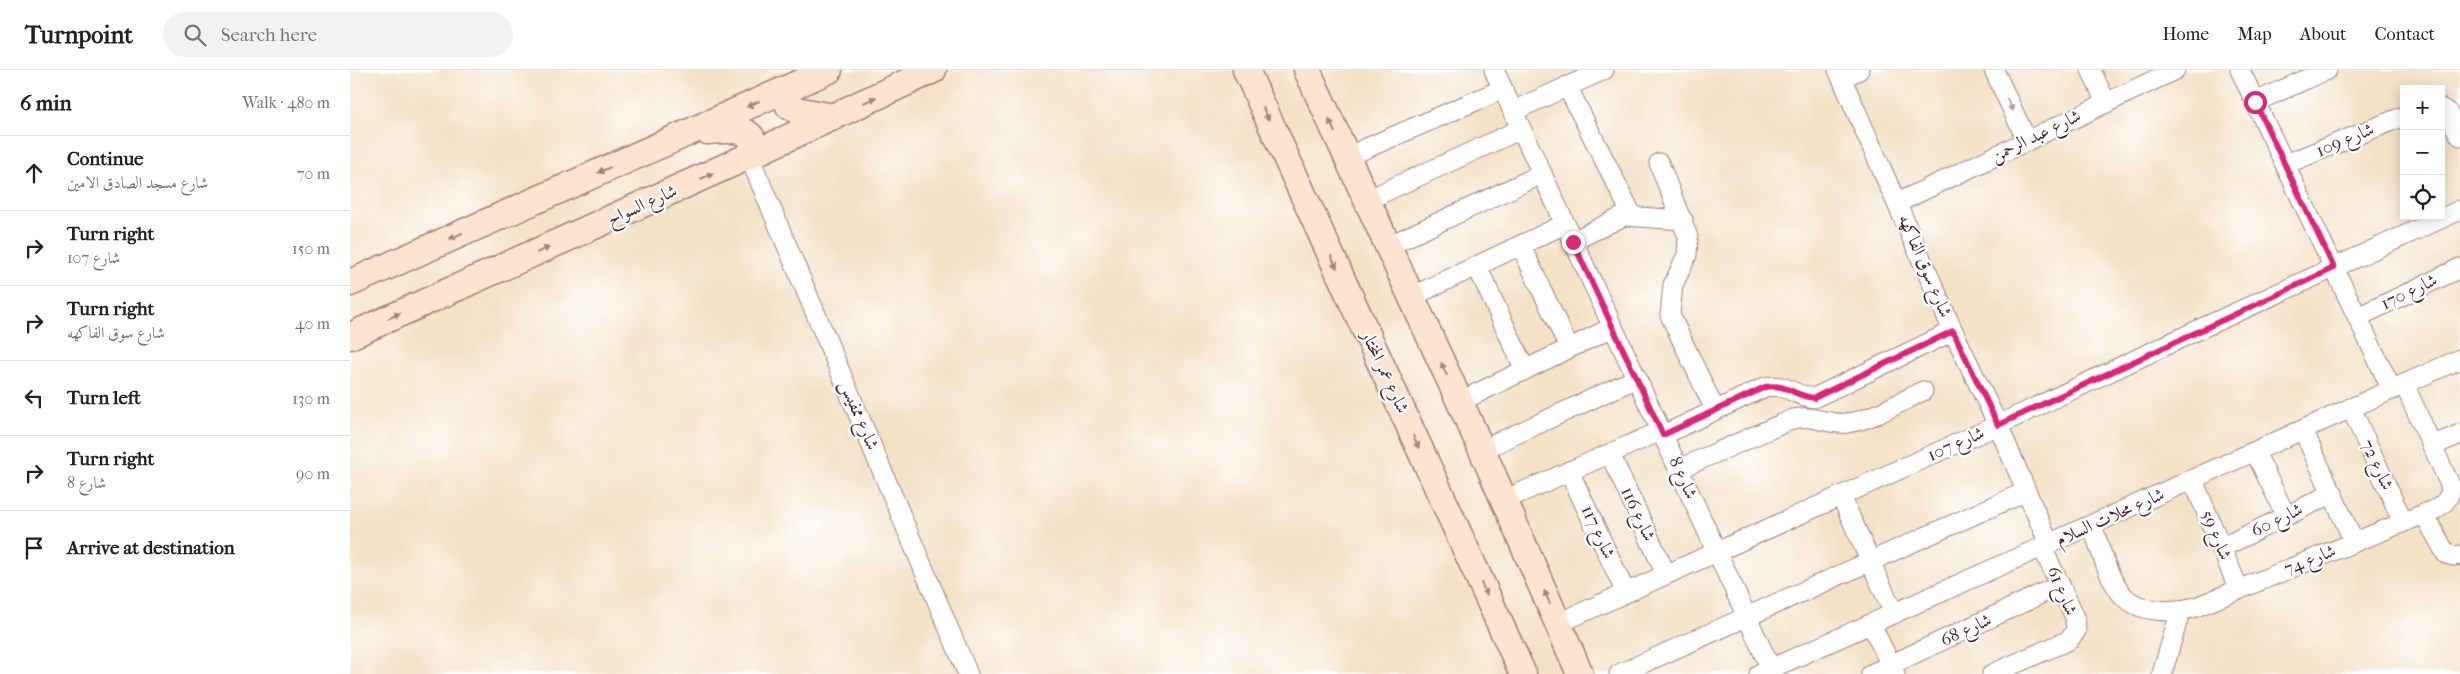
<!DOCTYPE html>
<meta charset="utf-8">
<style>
:root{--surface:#fff;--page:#f2f2f2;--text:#202124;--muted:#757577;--line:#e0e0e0}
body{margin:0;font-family:"IM FELL French Canon",Amiri,serif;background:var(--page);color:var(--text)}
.controls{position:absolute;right:15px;top:15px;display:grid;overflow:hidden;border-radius:0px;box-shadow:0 2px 12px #0003}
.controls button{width:45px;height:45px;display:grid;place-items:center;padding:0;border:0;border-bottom:1px solid var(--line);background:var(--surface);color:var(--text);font:25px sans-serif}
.stop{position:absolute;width:15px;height:15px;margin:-11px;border:4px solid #db2777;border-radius:50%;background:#fff}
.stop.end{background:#db2777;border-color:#fff;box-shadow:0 1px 5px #0008}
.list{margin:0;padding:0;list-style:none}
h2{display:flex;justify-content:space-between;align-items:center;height:65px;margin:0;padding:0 20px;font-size:21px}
h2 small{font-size:16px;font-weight:400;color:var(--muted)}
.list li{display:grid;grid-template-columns:32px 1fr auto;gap:15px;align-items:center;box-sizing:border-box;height:75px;padding:0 20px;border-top:1px solid var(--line)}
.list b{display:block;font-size:19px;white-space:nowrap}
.list p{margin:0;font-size:16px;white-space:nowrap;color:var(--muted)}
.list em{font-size:16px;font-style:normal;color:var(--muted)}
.icon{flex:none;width:28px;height:28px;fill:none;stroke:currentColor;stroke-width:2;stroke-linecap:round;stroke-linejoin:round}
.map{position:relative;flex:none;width:2110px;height:604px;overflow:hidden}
header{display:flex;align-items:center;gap:30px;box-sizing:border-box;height:70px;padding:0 25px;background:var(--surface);border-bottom:1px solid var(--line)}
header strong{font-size:24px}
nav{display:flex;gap:28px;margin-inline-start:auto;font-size:18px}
.search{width:350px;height:45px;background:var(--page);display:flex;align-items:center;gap:12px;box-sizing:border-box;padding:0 18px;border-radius:28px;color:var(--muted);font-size:19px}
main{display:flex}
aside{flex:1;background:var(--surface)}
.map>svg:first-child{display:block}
</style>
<header>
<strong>Turnpoint</strong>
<div class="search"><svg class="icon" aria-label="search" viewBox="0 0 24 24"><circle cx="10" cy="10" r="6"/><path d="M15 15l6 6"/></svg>Search here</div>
<nav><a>Home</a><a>Map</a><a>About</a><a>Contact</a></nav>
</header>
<main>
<aside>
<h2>6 min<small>Walk · 480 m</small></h2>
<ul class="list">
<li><svg class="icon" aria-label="ahead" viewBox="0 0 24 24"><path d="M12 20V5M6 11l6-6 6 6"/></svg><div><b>Continue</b><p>شارع مسجد الصادق الامين</p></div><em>70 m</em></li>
<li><svg class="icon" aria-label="right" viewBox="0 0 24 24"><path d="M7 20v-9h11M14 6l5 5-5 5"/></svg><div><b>Turn right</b><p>شارع 107</p></div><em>150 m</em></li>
<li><svg class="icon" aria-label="right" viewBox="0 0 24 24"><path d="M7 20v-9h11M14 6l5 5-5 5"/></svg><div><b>Turn right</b><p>شارع سوق الفاكهه</p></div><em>40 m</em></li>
<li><svg class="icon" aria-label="left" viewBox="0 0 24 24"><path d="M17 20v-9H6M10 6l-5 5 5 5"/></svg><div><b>Turn left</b></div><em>130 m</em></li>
<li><svg class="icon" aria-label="right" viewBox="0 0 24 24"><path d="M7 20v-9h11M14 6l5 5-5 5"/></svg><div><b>Turn right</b><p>شارع 8</p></div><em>90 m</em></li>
<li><svg class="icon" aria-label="arrive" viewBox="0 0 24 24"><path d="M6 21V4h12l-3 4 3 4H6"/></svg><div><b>Arrive at destination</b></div></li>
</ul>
</aside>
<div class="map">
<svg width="2110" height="604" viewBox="0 0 2110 604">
<rect width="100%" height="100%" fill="#fff"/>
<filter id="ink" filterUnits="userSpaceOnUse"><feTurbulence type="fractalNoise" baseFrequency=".02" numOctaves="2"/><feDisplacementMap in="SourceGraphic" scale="10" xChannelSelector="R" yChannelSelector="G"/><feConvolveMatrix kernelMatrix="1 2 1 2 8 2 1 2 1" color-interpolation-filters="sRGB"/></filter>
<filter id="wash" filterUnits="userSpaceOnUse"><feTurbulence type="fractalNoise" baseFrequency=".0096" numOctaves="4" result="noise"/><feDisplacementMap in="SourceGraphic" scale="20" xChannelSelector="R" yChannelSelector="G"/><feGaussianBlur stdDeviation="1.12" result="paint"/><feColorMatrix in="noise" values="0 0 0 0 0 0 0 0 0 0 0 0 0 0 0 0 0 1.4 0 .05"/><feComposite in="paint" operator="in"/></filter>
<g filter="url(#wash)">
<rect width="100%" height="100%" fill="#f4e2c7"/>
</g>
<g filter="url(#ink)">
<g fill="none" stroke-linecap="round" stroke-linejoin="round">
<defs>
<g id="minor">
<polyline points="1144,0 1421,599"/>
<polyline points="1488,0 1603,261 1648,355 1699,474"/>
<polyline points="1644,0 1677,71"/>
<polyline points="1741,0 1756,33"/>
<polyline points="1890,0 2042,320"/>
<polyline points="1492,8 1509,0"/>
<polyline points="1217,16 1282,145"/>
<polyline points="1905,32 1977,0"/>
<polyline points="2091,38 2098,43 2110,66"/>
<polyline points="1163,41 1254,0"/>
<polyline points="399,86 618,604"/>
<polyline points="996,87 1153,19"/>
<polyline points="1309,93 1338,167 1337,185 1323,215 1320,245 1365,340"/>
<polyline points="1936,94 2054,46"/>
<polyline points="1017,130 1171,59"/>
<polyline points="1547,133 1825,0"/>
<polyline points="1223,171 1274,146 1333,150"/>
<polyline points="1038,176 1192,104"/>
<polyline points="1171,176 1219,278"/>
<polyline points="1127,196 1175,300"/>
<polyline points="1061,227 1215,154"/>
<polyline points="2008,247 2110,198"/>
<polyline points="1109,332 1263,257"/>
<polyline points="2001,338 2053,452"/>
<polyline points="1953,360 2004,472"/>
<path d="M1313 365 1415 317C1438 313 1443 326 1464 328L1603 261"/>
<polyline points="2082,376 2110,364"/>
<polyline points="1132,380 1287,308"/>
<polyline points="1905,382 1936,446"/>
<polyline points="1260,384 1316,504"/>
<path d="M1329 399 1443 349C1463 344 1477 355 1497 353 1522 350 1550 332 1573 321"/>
<polyline points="1219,401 1276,523"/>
<polyline points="1843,410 1889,520"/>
<polyline points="1491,426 1544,544"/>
<polyline points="1154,430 1311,361"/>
<polyline points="2074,444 2096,484 2104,486 2110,485"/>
<path d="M1742 455C1750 477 1756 503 1770 522 1786 544 1823 543 1846 537L2086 439C2095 433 2100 428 2101 417L2054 314"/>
<polyline points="1871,478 1983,423"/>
<polyline points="1209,553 1648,355 1852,258 2110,140"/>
<polyline points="1521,554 1545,604"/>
<polyline points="1269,604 1675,422"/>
<polyline points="1409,604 2110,289"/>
<polyline points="1521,604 1710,515"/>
<polyline points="1642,604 1719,570 1726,561 1725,547 1692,477"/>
<polyline points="1812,604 1830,542"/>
</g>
<g id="secondary">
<polyline points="896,0 1173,604"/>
<polyline points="957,0 1132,380 1230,604"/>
<polyline points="445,15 436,24 439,36 446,40 484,47"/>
<path d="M357 61C374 60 416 54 399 86"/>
<polyline points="0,213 479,0"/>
<polyline points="0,266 399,86 583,0"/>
</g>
</defs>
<use href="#minor" stroke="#9f8079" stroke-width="21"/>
<use href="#secondary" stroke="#9f8079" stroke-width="29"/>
<use href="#minor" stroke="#fff" stroke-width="19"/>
<use href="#secondary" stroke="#fde4d1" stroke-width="26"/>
</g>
<defs><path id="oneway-solid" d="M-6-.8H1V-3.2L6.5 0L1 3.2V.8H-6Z" transform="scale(1.25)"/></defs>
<g fill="#a4827e">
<use href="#oneway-solid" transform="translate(520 30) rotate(-25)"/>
<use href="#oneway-solid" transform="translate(403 34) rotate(155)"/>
<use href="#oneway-solid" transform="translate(916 44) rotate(65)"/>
<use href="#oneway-solid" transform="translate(982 56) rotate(-114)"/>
<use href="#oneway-solid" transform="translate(254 100) rotate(156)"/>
<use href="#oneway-solid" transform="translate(357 106) rotate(-24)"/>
<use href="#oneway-solid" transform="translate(106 166) rotate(156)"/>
<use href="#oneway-solid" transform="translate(193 180) rotate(-24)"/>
<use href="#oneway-solid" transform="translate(984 192) rotate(65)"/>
<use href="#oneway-solid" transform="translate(44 246) rotate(-24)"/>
<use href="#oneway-solid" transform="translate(1094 299) rotate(-114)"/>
<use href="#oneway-solid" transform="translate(1066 372) rotate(65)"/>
<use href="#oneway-solid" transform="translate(1134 519) rotate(65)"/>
<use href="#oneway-solid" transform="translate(1197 527) rotate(-114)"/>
</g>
<use fill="#ae9aa0" href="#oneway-solid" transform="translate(1660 35) rotate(65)"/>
</g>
<g fill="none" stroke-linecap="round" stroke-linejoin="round" filter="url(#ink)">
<path stroke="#db2777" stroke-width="6" d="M1223 172 1313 365 1415 317C1438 313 1443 326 1464 328L1603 261 1648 355 1984 198 1905 32"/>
</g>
<g text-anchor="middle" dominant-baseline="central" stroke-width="4.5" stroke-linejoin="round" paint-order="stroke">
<g font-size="18" fill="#4a1f2b" stroke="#fff">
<text transform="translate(1686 66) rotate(-26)">شارع عبد الرحمن</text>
<text transform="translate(1995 70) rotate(-23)">شارع 109</text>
<text transform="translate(292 135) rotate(-24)">شارع السواح</text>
<text transform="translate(1575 196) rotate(67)">شارع سوق الفاكهه</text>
<text transform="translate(2059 222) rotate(-26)">شارع 170</text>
<text transform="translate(1035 302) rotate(65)">شارع عمر المختار</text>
<text transform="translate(509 345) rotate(67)">شارع ممفيس</text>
<text transform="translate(1606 374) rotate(-24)">شارع 107</text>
<text transform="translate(2027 395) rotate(65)">شارع 72</text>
<text transform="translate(1333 408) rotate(65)">شارع 8</text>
<text transform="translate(1288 444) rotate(65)">شارع 116</text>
<text transform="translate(1760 447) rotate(-24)">شارع محلات السلام</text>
<text transform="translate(1927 450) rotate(-26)">شارع 60</text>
<text transform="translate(1248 462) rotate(65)">شارع 117</text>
<text transform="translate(1866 465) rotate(67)">شارع 59</text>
<text transform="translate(1960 490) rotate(-22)">شارع 74</text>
<text transform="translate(1712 521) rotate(67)">شارع 61</text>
<text transform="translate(1616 560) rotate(-25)">شارع 68</text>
</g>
</g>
</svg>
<div class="controls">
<button>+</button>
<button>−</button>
<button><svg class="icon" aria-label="locate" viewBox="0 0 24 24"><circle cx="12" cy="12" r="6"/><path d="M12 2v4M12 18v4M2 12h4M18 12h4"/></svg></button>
</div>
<div class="stop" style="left:1905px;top:32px"></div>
<div class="stop end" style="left:1223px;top:172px"></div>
</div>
</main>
